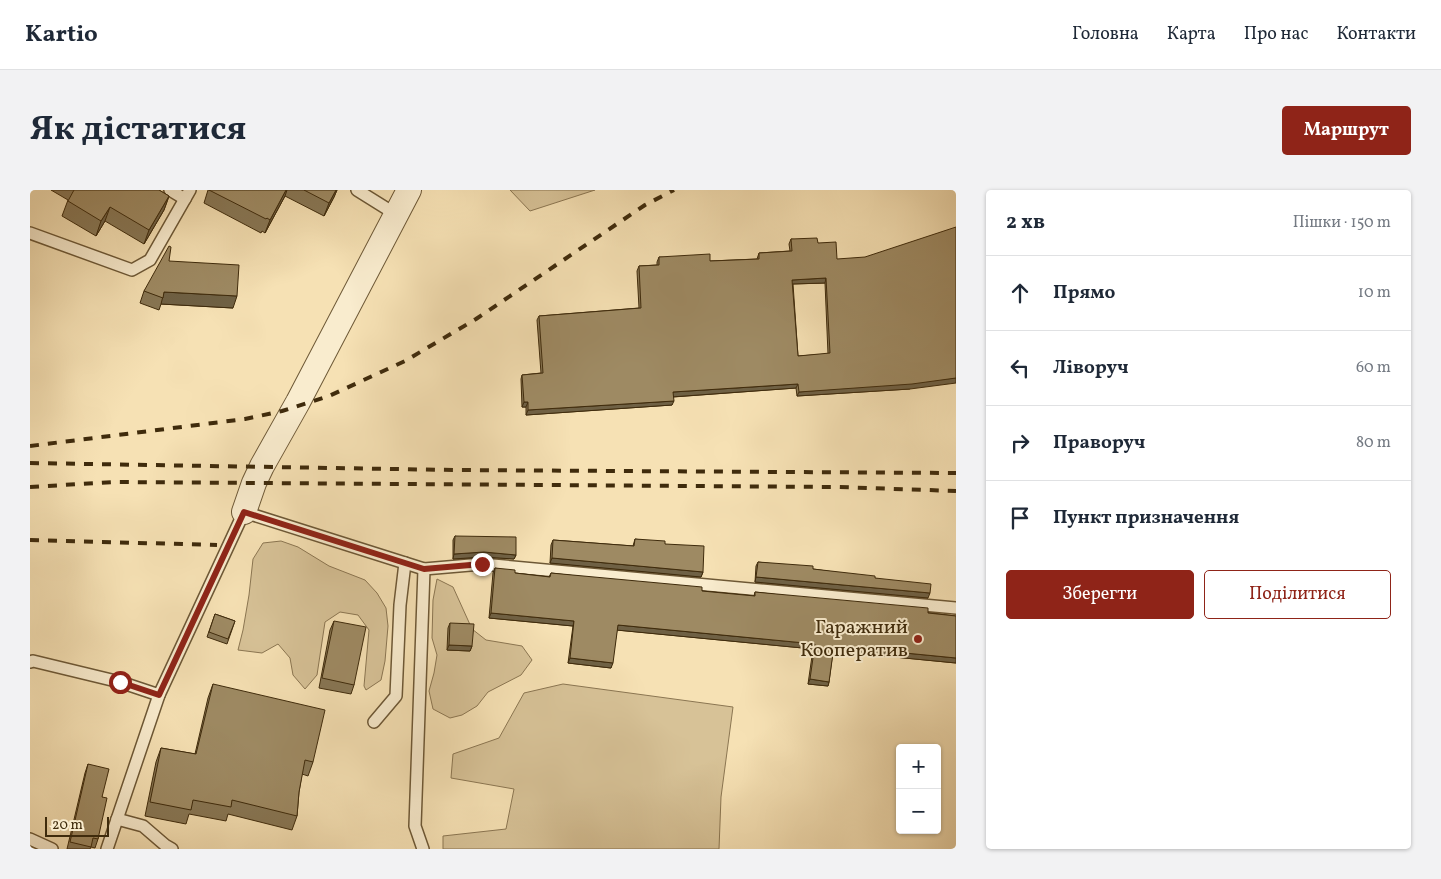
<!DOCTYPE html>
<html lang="uk">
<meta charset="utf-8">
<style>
:root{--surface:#fff;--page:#f2f2f3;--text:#1f2937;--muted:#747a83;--line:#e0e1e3;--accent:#8f2418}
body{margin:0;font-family:Vollkorn,serif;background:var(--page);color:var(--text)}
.controls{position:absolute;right:15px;bottom:15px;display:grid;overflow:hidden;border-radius:5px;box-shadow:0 1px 4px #0004}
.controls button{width:45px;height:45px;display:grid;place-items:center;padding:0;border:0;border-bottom:1px solid var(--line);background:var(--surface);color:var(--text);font:25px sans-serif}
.scale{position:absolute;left:15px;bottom:12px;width:64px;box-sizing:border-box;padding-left:5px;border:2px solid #3f2b0c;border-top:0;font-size:14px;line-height:18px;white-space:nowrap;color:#3f2b0c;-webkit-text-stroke:4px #f9ecce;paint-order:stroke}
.stop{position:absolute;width:15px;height:15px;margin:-11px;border:4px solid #8f2418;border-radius:50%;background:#fff}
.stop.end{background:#8f2418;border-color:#fff;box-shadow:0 1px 5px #0008}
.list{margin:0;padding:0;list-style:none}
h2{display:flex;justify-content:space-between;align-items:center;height:65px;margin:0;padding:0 20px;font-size:21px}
h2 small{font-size:16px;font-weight:400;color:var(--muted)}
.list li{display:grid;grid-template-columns:32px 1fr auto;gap:15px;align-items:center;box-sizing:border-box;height:75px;padding:0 20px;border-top:1px solid var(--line)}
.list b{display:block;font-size:19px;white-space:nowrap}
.list em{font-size:16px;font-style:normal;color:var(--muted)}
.actions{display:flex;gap:10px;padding:15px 20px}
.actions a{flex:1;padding:11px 0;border:1px solid var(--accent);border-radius:5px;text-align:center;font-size:18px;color:var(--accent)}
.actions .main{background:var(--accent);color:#fff}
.icon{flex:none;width:28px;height:28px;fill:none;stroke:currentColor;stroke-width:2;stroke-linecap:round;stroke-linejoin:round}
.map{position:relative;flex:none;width:926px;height:659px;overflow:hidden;border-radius:5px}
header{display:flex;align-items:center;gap:30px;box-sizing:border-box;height:70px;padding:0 25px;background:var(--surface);border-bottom:1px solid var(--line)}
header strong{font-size:24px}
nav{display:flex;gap:28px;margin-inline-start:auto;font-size:18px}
.intro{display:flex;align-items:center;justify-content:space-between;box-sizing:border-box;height:120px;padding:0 30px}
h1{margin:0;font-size:35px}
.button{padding:12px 22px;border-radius:5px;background:var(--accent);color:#fff;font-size:18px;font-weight:700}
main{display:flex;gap:30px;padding:0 30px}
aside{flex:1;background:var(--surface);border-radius:5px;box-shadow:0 1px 4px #0004}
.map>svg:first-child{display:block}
</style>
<header>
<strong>Kartio</strong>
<nav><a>Головна</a><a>Карта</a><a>Про нас</a><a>Контакти</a></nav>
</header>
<div class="intro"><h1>Як дістатися</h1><a class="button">Маршрут</a></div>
<main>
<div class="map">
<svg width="926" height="659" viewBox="0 0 926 659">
<rect width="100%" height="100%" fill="#f6e1b4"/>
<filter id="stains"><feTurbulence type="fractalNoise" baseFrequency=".004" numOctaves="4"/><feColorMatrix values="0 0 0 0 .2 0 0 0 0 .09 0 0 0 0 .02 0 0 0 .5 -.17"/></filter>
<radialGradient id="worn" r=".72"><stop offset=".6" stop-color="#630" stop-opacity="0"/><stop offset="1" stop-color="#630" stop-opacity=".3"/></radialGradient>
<g fill="#d7c297" stroke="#8b7652">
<polygon points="480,0 565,0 500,21"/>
<polygon points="251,351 268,357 299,376 335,390 347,403 356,418 358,436 355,471 351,490 336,500 334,496 339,440 328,425 310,422 295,432 287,485 275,499 263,485 260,468 248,454 232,463 208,460 213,440 219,405 223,369 233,353"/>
<polygon points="407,389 423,397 442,439 456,450 492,456 502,470 491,485 458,502 447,516 432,525 420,528 403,519 399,501 404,483 407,465 402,448 403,410"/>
<polygon points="533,494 703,517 691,607 689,659 413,659 413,646 476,639 484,599 421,588 423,564 469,548 494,503"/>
</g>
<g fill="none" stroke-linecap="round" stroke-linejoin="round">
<defs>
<g id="service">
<polyline points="140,0 155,9"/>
<polyline points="327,0 367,25"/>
<polyline points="0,43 102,80 120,70 160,0"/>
<polyline points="0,472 3,471 90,492 129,505"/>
<polyline points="344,532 366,506 370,415 375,373"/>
<polyline points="87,629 113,636 135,655 142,659"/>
<polyline points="0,649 22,659"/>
<polyline points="77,659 129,505 214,322 394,379 452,374 926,418"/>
<polyline points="393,659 385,636 394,379"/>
</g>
<polyline id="minor" points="214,322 224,293 232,276 268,212 379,0"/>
</defs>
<use href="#service" stroke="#6d5836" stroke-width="14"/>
<use href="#minor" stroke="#6d5836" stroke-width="26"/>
<use href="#service" stroke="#f9ecce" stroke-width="11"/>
<use href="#minor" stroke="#f9ecce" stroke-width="24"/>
<g stroke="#3f2b0c" stroke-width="4" stroke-dasharray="9 9" stroke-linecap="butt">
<polyline points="0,256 215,229 252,221 299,206 375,171 446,129 615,15 644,0"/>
<polyline points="0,273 423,280 926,283"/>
<polyline points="0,297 84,292 808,297 926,301"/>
<polyline points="0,350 187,355"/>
</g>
</g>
<g fill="#875" stroke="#3f2b0c" fill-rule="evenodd">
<polygon points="21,0 129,0 139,6 134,20 114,54 75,31 66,46 32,26 38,10"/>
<polygon points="178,0 307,0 304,7 294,26 255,6 235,43 232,41 231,43 174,13"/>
<path d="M761 49 788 53 807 69 880 199 767 206 766 198 643 207 642 215 496 225V217H492L491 189 492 185 511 183 507 130 509 126 609 118 607 81 609 76 627 75V72L629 67 680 71 727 69 729 63 760 61 759 54ZM795 93 798 164 768 166 763 94Z"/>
<polygon points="139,71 203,118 131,114 129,120 110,113 114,101"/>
<polygon points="425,346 486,365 484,369 453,367 423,369 423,350"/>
<polygon points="605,349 635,354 673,382 671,387 520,373 521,355 523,350 603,356"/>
<polygon points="728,372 783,379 845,388 898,408 725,392 726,376"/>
<polygon points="465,378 485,383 519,387 521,383 672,401 724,406 725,402 926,426 926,473 803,461 799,492 798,496 778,494 783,459 587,440 581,478 538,473 543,436 459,428 463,383"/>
<polygon points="185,424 205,431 197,454 177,447"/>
<polygon points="304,431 324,495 321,504 289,498 300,440"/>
<polygon points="420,433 442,456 440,461 417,460 418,438"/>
<polygon points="183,494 283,572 278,586 272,584 269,602 267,626 262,640 198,624 196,631 159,624 156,634 115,626 126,572 131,558 165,564 178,508"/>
<polygon points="58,574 72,607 68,649 65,658 61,657 60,659 37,659 55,583"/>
</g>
<g fill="#6f6145" stroke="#3f2b0c">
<polygon points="256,0 257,0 255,6 235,43 240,30"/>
<polygon points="306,0 307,0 304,7 294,26 299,13"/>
<polygon points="139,6 134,20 114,54 119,40"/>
<polygon points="80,17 75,31 66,46 71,31"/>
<polygon points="796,88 795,93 761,94 762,90"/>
<polygon points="134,102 207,106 203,118 131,114"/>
<polygon points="926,188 926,193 880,199 767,206 769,202"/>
<polygon points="768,194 766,198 641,207 643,202"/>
<polygon points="644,211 642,215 496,225 498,220"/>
<polygon points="494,212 498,212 496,217 492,217"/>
<polygon points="454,362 486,365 484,369 453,367 423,369 424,364"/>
<polygon points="522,368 673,382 671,387 520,373"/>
<polygon points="726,387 900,403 898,408 725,392"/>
<polygon points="461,423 544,431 543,436 459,428"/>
<polygon points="588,435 785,454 783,459 586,440"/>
<polygon points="419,455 442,456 440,461 417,460"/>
<polygon points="804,456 926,468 926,473 802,461"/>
<polygon points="540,468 583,473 581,478 538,473"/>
<polygon points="780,489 799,492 798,496 778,494"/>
</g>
<g fill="#9e8a63" stroke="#3f2b0c" fill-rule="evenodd">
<polygon points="44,0 129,0 139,6 119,40 80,17 71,31 38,11"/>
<polygon points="179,0 256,0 240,30 237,28 236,29"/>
<polygon points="274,0 306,0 299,13"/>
<path d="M926 37V188L882 194 769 202 768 194 643 202 644 211 498 220V212H494L492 185 513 183 509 126 611 118 609 76 629 75V67L680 64V71L729 69V63L762 61 761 49 787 48 788 53 806 52 807 69 835 67ZM796 88 800 163 768 166 762 90Z"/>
<polygon points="139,56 141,57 139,71 209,75 207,106 134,102 133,108 114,101"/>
<polygon points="425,346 486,347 486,365 454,362 424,364"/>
<polygon points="605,349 635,351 635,354 674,356 673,382 522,368 523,350 604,356"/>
<polygon points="728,372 783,376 783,379 845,386 845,388 901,394 900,403 726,387"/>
<polygon points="465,378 485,380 485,383 520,387 521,383 672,397 672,401 725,406 725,402 898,418 898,423 926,426 926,468 804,456 799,492 780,489 785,454 588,435 583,473 540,468 544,431 461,423"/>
<polygon points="185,424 205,431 198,449 179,442"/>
<polygon points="304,431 336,437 324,495 292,488"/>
<polygon points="420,433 444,434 442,456 419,455"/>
<polygon points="183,494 295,520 283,572 275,570 269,602 267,626 202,610 201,617 163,610 161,620 120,612 131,558 166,564"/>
<polygon points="58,574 79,579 72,607 77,608 68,649 63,648 61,657 40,652"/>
</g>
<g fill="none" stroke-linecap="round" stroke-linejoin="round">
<polyline stroke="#8f2418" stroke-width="6" points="90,492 129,505 214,322 394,379 452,374"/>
</g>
<circle fill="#8f2418" stroke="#f9ecce" stroke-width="2" cx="888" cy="449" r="5"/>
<g text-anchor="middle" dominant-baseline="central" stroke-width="4" stroke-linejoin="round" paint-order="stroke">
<g font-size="20" fill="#3f2b0c" stroke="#f9ecce" text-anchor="end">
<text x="878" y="438">Гаражний<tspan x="878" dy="23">Кооператив</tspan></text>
</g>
</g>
<rect width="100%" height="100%" filter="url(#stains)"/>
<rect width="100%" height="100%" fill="url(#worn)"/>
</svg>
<div class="controls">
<button>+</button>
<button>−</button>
</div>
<div class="scale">20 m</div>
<div class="stop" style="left:90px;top:492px"></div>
<div class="stop end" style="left:452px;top:374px"></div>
</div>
<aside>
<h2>2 хв<small>Пішки · 150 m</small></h2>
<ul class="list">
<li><svg class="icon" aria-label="ahead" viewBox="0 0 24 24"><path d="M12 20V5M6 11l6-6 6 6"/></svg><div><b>Прямо</b></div><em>10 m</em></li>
<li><svg class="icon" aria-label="left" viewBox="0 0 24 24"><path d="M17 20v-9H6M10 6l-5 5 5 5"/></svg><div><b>Ліворуч</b></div><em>60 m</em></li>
<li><svg class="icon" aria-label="right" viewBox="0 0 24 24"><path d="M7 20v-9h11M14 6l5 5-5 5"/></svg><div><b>Праворуч</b></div><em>80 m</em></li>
<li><svg class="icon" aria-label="arrive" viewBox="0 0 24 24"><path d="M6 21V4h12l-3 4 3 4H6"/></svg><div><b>Пункт призначення</b></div></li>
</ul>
<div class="actions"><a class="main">Зберегти</a><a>Поділитися</a></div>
</aside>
</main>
